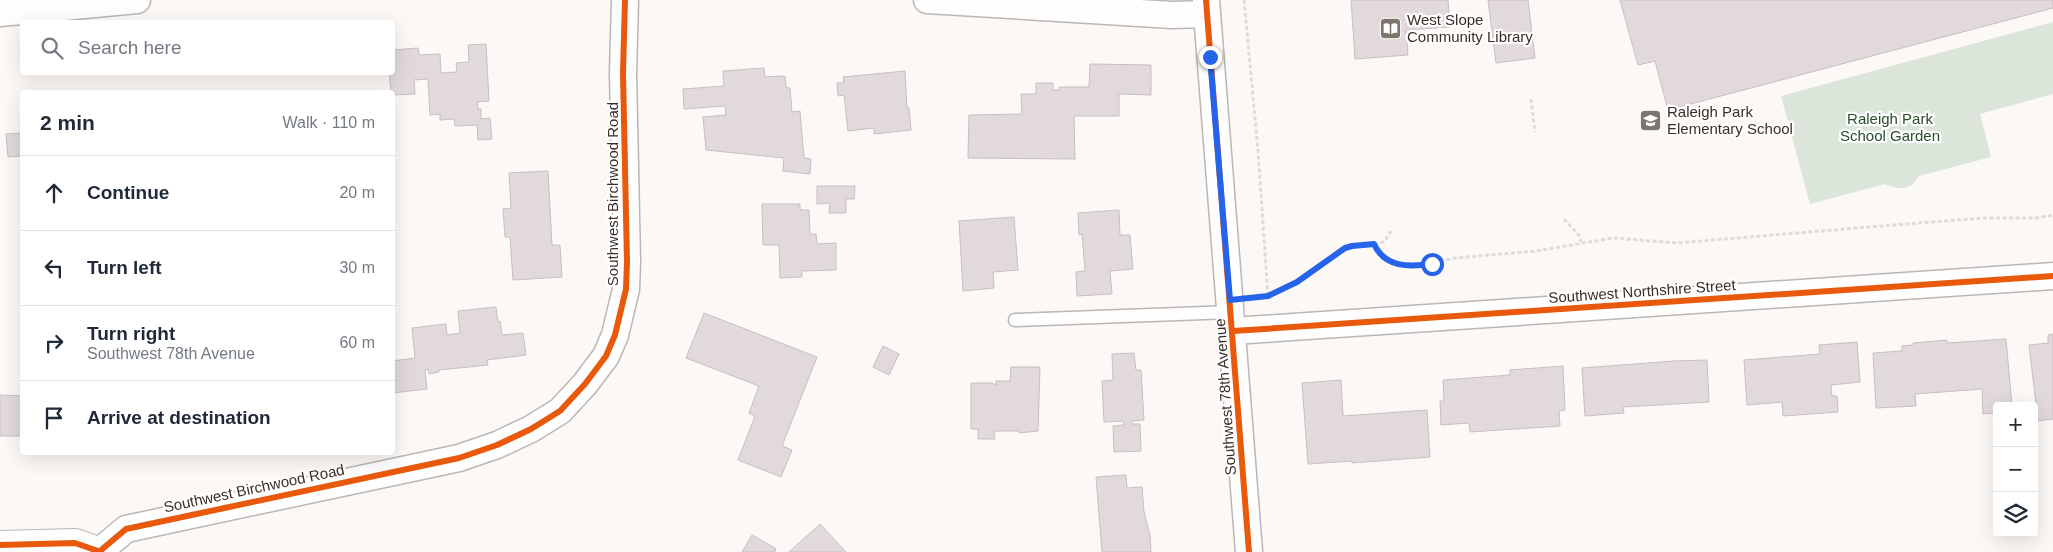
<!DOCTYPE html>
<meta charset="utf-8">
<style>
:root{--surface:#fff;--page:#f2f2f3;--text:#1f2937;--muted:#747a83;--line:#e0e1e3}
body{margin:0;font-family:Helvetica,sans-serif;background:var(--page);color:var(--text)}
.controls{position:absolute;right:15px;bottom:15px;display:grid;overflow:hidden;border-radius:5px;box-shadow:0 5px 20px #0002}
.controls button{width:45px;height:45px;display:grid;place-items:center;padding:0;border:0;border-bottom:1px solid var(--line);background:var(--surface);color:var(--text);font:25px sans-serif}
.stop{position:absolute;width:15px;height:15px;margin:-11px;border:4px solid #2563eb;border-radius:50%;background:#fff}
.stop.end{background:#2563eb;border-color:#fff;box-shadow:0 1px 5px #0008}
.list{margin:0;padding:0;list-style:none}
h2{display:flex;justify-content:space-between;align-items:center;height:65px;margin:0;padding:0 20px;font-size:21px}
h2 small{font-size:16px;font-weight:400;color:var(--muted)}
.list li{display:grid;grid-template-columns:32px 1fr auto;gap:15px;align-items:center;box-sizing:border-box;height:75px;padding:0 20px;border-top:1px solid var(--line)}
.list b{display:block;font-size:19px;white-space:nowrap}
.list p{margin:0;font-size:16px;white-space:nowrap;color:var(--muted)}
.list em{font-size:16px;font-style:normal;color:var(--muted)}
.icon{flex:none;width:28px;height:28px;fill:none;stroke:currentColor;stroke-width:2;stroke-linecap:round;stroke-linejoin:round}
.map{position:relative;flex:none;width:2053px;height:552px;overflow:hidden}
.search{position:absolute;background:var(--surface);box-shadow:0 5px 20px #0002;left:20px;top:20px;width:375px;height:55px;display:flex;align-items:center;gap:12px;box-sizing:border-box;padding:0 18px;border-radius:5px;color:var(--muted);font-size:19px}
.panel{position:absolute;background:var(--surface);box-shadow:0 5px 20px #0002;left:20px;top:90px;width:375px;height:365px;border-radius:5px}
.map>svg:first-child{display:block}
</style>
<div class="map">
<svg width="2053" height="552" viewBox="0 0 2053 552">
<rect width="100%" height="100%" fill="#fbf8f6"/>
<path fill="#dce5d9" d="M2053 22V94L1980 114 1991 157 1919 176C1910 191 1900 190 1885 184L1810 204 1781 96Z"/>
<g fill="#e1d9db" stroke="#c7bfc2">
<polygon points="1351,0 1448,0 1450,27 1406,30 1408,55 1355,59"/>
<polygon points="1488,0 1528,0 1535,58 1496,63"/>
<polygon points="1620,0 2053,0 2053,8 1668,110 1655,61 1638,65"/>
<polygon points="486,44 489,101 477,102 478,109 481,109 481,119 490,118 492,139 478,140 477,125 455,126 454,119 440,120 440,114 430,115 428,79 414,80 415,94 392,95 392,92 391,92 389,72 392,72 392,50 418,48 419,55 440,54 441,73 457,72 456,63 469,62 468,45"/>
<polygon points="1090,64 1151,65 1151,95 1119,94 1119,116 1074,116 1075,159 968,158 969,115 1022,114 1021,94 1036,94 1036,83 1053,83 1053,90 1059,90 1059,87 1089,87"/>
<polygon points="764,68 765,77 785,76 786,87 790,88 792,112 800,111 804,158 811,159 810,174 783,171 784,158 706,150 703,117 726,115 725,106 684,109 683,89 724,86 723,71"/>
<polygon points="905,71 907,108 909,108 911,130 874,134 874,128 848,131 844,95 838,96 837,83 844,83 843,77"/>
<polygon points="21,121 22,121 22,156 8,157 6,134 22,133"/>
<polygon points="548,171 552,245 560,245 562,277 513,280 510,237 505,237 503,209 511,208 509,173"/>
<polygon points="817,186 855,186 854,199 846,199 846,213 829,213 830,203 817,204"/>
<polygon points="762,204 800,204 800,210 809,210 810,234 816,234 817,244 836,243 836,270 802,271 802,277 780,278 779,245 763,245"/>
<polygon points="1119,210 1120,235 1130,235 1133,269 1110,271 1112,294 1077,296 1076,272 1085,271 1082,234 1079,235 1078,213"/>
<polygon points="1014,217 1018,270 993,272 994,288 963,291 959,221"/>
<polygon points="496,307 498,322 500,321 502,335 523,333 526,355 487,360 488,365 439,370 439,372 429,374 428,369 425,370 427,389 392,393 392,361 415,358 412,328 446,324 447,335 460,333 458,311"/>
<polygon points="704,313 817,357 782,446 792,450 781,477 738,460 755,416 749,413 759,386 686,358"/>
<polygon points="2053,334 2053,419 2038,421 2029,345 2048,343 2048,335"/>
<polygon points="2006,339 2012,406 1997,406 1997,413 1983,414 1982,389 1915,394 1916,406 1876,408 1873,353 1902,351 1902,346 1913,345 1913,343 1947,340 1947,343"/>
<polygon points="1857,342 1860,382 1831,385 1832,396 1837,396 1838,412 1783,416 1782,402 1747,405 1744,360 1820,354 1819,345"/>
<polygon points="883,346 899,354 889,375 873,367"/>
<polygon points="1134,353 1136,370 1141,370 1144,420 1132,421 1132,424 1140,424 1141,451 1114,452 1113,426 1124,425 1123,421 1104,422 1102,381 1113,380 1112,354"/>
<polygon points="1707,360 1709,402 1623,407 1624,413 1585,416 1582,368 1674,361"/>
<polygon points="1563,366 1565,410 1559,411 1560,426 1470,432 1469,423 1441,425 1440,401 1444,401 1443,380 1510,375 1510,370"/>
<polygon points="1011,367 1040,367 1038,431 1019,433 1019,431 994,431 995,439 978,439 978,429 971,429 971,383 992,383 996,385 996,381 1010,381"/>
<polygon points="1341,380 1343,416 1427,410 1430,457 1352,463 1352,461 1308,464 1302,383"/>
<polygon points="0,395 22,396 22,436 0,436"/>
<polygon points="1126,475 1127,488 1142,487 1144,512 1150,535 1151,552 1102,552 1096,477"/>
<polygon points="820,524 846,552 789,552"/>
<polygon points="752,535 775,548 776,552 742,552"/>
</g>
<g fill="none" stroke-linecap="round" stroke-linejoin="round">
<defs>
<polyline id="lane" points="1015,320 1231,312"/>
<g id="street">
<polyline points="927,0 1172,15 1207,14"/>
<polyline points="1206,0 1249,552"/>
<polyline points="0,13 137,0"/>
<polyline points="1233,331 2053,276"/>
<polyline points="100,551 126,529 459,458 497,445 531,429 560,411 585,384 606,356 615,335 626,289 627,262 623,73 625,0"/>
</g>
<polyline id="secondary" points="0,545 75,543 101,552"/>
</defs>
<use href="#lane" stroke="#bdb6b2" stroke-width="15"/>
<use href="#street" stroke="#bdb6b2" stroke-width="29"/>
<use href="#secondary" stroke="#bdb6b2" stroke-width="30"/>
<g stroke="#dddcdb" stroke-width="3" stroke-dasharray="4 2.5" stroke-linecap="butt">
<polyline points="1244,0 1258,151 1268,296"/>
<polyline points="1531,99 1535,132"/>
<polyline points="1564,219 1578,234 1581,242"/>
<polyline points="1374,244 1384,242 1391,231"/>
<polyline points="1256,298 1268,296 1287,287 1345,248 1352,245 1374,244 1383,258 1405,265 1417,266 1455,258 1536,251 1613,238 1677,243 1906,224 1985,218 2036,218 2053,215"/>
</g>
<use href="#lane" stroke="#fefefe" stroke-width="12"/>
<use href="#street" stroke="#fefefe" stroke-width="26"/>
<use href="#secondary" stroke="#fefefe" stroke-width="28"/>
<defs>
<g id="cycleway">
<polyline points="1206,0 1249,552"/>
<polyline points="1233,331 2053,276"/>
<polyline points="0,545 75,543 101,552"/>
<polyline points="100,551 126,529 459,458 497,445 531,429 560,411 585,384 606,356 615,335 626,289 627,262 623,73 625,0"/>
</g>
</defs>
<use href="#cycleway" stroke="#fff" stroke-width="9"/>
<use href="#cycleway" stroke="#e8590c" stroke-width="6"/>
</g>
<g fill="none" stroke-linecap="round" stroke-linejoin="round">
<path stroke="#2563eb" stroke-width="6" d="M1210 57 1230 300 1268 296 1297 282 1345 248 1352 246 1374 244C1385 268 1409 267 1432 264"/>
</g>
<defs>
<symbol id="library-square" viewBox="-11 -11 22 22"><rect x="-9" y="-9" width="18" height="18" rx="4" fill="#7e756f" stroke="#fff"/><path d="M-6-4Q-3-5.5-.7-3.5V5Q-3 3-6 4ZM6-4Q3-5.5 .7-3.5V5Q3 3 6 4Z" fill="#fff"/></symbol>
<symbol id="school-square" viewBox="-11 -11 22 22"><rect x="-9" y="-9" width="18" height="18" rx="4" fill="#7e756f" stroke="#fff"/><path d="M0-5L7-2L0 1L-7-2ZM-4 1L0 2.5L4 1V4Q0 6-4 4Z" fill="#fff"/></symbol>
</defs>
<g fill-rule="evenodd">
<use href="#library-square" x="1378" y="16" width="25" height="25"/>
<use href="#school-square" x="1638" y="108" width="25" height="25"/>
</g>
<g text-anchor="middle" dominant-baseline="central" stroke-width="4.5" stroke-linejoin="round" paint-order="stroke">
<g font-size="15" fill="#3b2e26" stroke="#fff" text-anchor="start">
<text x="1407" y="19">West Slope<tspan x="1407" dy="17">Community Library</tspan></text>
<text x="1667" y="111">Raleigh Park<tspan x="1667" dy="17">Elementary School</tspan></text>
</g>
<g font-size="15" fill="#264e27" stroke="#fff">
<text x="1890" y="118">Raleigh Park<tspan x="1890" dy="17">School Garden</tspan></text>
</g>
<g font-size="15" fill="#3b2e26" stroke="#fff">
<text transform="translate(612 194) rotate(-90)">Southwest Birchwood Road</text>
<text transform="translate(1642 291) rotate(-4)">Southwest Northshire Street</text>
<text transform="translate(1225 397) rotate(-94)">Southwest 78th Avenue</text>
<text transform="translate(254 488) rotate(-12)">Southwest Birchwood Road</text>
</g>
</g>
</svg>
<div class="controls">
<button>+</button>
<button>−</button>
<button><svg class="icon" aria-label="layers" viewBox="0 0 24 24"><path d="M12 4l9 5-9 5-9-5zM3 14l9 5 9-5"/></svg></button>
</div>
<div class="stop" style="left:1432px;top:264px"></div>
<div class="stop end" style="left:1210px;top:57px"></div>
<div class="search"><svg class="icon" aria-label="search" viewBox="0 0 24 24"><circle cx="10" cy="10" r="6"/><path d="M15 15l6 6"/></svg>Search here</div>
<section class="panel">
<h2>2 min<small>Walk · 110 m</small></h2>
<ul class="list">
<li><svg class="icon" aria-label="ahead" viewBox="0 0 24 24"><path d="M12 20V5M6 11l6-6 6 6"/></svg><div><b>Continue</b></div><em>20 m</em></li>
<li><svg class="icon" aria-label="left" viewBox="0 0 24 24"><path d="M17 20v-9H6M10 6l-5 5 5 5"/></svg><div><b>Turn left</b></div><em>30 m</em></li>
<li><svg class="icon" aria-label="right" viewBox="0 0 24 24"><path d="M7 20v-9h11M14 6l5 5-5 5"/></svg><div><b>Turn right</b><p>Southwest 78th Avenue</p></div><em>60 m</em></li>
<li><svg class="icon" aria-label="arrive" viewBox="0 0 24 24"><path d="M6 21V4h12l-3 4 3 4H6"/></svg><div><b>Arrive at destination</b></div></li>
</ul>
</section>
</div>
